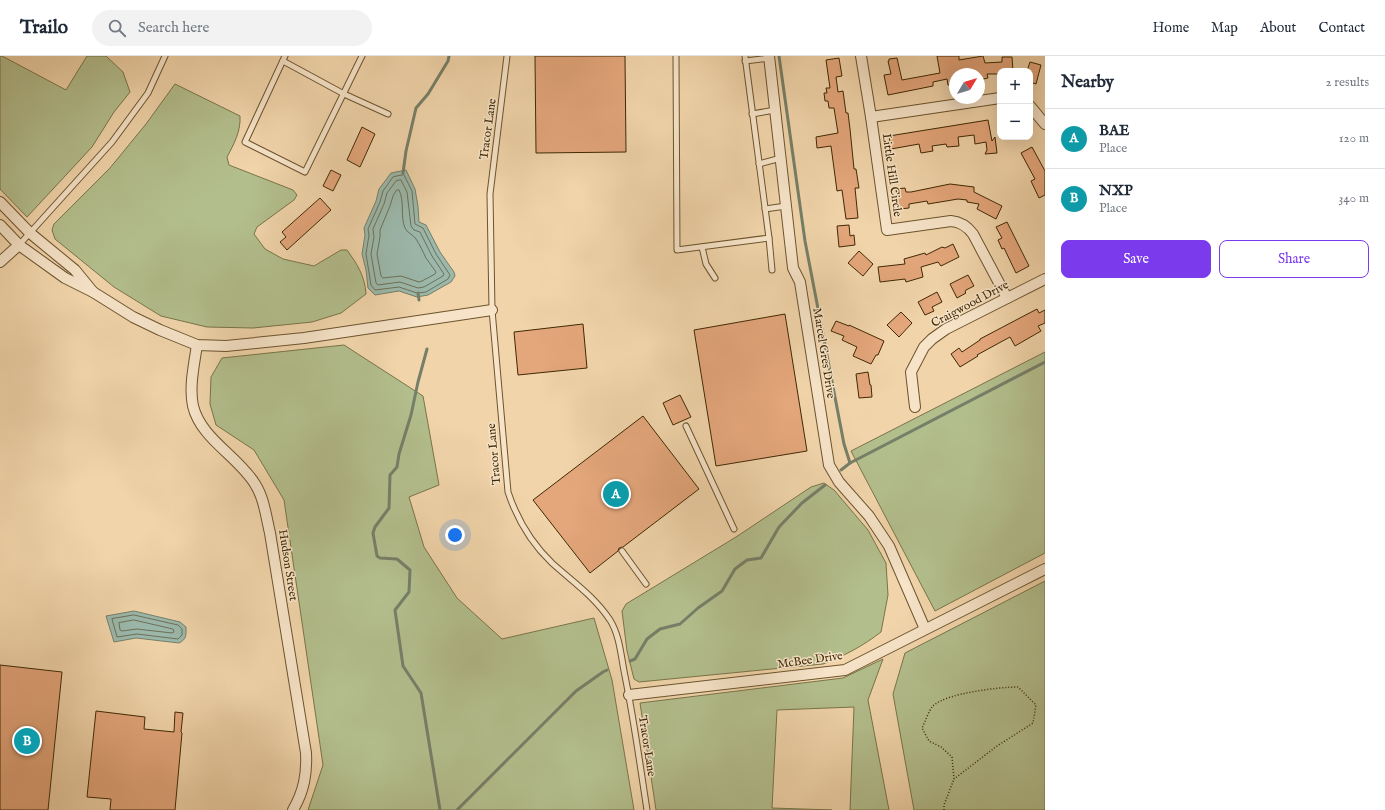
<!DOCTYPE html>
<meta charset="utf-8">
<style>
:root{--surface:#fff;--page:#f2f2f3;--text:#1f2937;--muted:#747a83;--line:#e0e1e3;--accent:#7c3aed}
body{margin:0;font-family:"IM FELL English",serif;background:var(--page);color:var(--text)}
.controls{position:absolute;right:12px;top:12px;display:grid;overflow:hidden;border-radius:8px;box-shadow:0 4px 16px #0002}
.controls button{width:36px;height:36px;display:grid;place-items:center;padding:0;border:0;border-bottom:1px solid var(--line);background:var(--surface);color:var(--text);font:20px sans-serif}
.compass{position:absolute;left:949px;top:12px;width:36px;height:36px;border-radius:50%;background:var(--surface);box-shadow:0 4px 16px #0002;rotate:52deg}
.you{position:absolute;left:455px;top:479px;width:14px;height:14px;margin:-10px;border:3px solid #fff;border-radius:50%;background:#1a73e8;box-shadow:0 0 0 6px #1a73e833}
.badge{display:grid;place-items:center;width:26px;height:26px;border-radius:50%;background:var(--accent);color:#fff;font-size:13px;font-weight:700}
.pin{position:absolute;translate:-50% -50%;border:2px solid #fff;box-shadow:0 1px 4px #0006}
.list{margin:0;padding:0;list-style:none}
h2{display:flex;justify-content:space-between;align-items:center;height:52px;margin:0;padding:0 16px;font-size:17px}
h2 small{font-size:13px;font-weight:400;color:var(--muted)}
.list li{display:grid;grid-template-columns:26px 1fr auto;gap:12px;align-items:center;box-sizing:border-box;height:60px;padding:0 16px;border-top:1px solid var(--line)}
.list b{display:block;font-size:15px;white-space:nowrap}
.list p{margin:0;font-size:13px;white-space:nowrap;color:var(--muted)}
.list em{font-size:13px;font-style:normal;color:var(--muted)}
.actions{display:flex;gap:8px;padding:12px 16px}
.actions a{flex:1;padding:9px 0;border:1px solid var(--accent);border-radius:8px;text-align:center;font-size:14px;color:var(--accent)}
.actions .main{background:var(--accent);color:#fff}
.icon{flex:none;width:22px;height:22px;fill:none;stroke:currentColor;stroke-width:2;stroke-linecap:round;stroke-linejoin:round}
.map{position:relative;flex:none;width:1045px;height:754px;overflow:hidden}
header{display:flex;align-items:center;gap:24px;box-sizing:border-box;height:56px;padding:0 20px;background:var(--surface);border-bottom:1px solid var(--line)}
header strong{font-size:19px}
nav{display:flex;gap:22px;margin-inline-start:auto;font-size:14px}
.search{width:280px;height:36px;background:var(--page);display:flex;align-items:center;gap:10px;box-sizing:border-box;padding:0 14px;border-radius:22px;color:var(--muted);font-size:15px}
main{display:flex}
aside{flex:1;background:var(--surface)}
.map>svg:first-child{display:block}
</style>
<header>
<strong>Trailo</strong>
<div class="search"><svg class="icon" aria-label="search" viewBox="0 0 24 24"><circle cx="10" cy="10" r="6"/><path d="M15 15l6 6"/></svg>Search here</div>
<nav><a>Home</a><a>Map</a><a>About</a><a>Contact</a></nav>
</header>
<main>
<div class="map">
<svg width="1045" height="754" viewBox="0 0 1045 754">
<rect width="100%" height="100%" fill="#f1d4aa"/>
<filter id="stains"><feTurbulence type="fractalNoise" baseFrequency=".005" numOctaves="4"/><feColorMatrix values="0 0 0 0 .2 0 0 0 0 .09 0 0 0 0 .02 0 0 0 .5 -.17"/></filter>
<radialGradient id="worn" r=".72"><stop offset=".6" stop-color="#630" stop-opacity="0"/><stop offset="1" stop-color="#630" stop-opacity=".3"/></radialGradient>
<g fill="#b3be8d" stroke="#797448">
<polygon points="0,0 2,0 66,34 87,0 106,0 123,16 130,36 114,56 92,91 27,161 0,133"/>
<path d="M175 28 240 60C241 75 234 88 227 101L229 109 293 134 297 139 294 144 257 171 254 178 265 193 283 203 314 210 341 194H347C357 208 365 220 366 238L341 257 312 266 253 272 207 271 161 260 114 231 55 183 52 174 54 168 110 112 146 68Z"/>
<polygon points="344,289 423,340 439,429 409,441 424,491 457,542 502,583 594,562 612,624 634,754 308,754 323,709 284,444 254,394 216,369 210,348 211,321 222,302"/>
<polygon points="1045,296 1045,497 935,555 851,395"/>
<path d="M824 427 834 434 868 474 886 507 888 539 881 576C863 590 844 600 823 608L639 626 634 623 627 595 622 555 626 548 736 481 811 431Z"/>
<polygon points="1045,525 1045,754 914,754 893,638 905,597"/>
<polygon points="883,603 868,644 889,754 850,754 854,651 777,654 772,752 832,754 656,754 640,647 843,622"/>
</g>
<g fill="#9bb8ab" stroke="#767f68">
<polygon points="406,114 415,133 418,150 419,166 426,169 440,196 454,216 455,220 451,226 428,239 417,241 399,235 375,239 368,232 366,214 362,198 365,179 364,172 376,145 379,133 391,117"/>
<path d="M134 555 180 566 186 571C186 579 187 583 179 587L136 582 114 586 106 560Z"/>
</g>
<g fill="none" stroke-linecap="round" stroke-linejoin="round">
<g stroke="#6d7058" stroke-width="1">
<polygon points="404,119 412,135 415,168 423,172 436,198 450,219 448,223 426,236 417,237 399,231 375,234 371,229 366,198 369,179 368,173 380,146 383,135 393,121"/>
<polygon points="401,124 407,136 411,170 414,174 420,176 432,200 444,218 443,220 424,231 418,232 400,226 378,229 376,227 371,198 374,181 373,173 384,148 387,137 396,125"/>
<path d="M397 134H399C405 146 400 160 405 172 407 177 413 178 416 183 420 189 423 196 426 202 429 207 433 211 436 216L435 218 422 225 419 226 401 220 383 222 381 220 377 198 380 181V174L390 150 393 140Z"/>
<polygon points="134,559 178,569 182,573 182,579 178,583 137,578 117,581 112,563"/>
<polygon points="134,564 173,573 174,576 172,577 137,573 122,575 120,574 119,567"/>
</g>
<g stroke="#767f68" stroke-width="3">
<polyline points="779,0 805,185 844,388 850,407"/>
<polyline points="403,117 406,95 416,52 428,38 448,5 449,0"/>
<polyline points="418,237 419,244"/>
<polyline points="427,293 418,326 411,359 399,398 397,411 390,419 389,452 375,471 373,477 377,500 380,502 397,503 410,514 409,536 395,554 403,610 421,637 440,754"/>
<polyline points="841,414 850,407 1045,306"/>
<polyline points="630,605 635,603 647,583 660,573 680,568 698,552 722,535 735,513 747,504 761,502 779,471 802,447 825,429"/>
<polyline points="457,754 576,635 603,616 607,614"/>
</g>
</g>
<g fill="#e4a67b" stroke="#3f2904">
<polygon points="535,0 625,0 626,96 536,97"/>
<polygon points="937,0 959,0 959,4 983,0 985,7 1002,6 1002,1 1012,1 1013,15 1000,15 1000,18 987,18 988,22 979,24 979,18 955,18 955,28 948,29 947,23 933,26 933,30 888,39 884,19 891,18 888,5 889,5 889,3 897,2 902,24 940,17"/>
<polygon points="839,2 842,20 836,21 838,36 843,35 846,57 848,57 850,73 854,113 856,113 859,132 855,132 858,162 846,163 842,134 837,135 831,90 817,92 816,81 838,77 834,52 829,52 828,45 825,45 824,37 827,37 826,32 830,32 826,4"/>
<polygon points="1030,6 1041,9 1036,28 1030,26 1030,15 1027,15"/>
<polygon points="988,64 992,85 995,81 997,97 985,98 987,94 986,86 975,88 974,79 958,81 959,90 947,91 946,88 932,90 933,95 921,97 919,88 891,93 889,80"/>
<polygon points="362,71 375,78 360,111 347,104"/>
<polygon points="1032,91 1045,115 1045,139 1039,142 1031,125 1035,123 1021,97"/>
<polygon points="331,114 341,119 333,135 323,130"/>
<polygon points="950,128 974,131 974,136 1002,150 996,163 977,153 979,148 967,146 967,144 958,143 928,148 927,145 909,148 909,152 899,153 896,133 905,132 906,136 911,136"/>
<polygon points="320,142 331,154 287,194 280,186 286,181 282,176"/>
<polygon points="1007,166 1029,210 1016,217 1004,192 1002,193 998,184 1002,182 996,171"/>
<polygon points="849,169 850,180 854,179 855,189 839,191 837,170"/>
<polygon points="953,188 959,201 941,210 938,206 921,211 923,221 906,226 905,223 880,226 878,211 905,208 904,203 925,197 926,199 942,191 945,192"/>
<polygon points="859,195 873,208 863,220 848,207"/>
<polygon points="968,219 974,230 966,234 965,236 966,237 957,242 950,228"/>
<polygon points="937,236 942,246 932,251 934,255 925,259 918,246"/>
<polygon points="1037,253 1039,257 1045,254 1045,267 1038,270 1041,275 1015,290 1010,281 977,299 978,300 960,311 951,298 959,292 962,296 980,284 980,283"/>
<polygon points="901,256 912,267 899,281 887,269"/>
<polygon points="785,258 807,395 716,410 694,274"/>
<polygon points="836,265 849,270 849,269 884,285 878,299 876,299 871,308 853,300 857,291 842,284 844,280 831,275"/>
<polygon points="583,268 587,312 518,319 514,276"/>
<polygon points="868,316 870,329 871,329 872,341 859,342 856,318"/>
<polygon points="680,339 691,361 673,369 663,347"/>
<polygon points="643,360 699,433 623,491 619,492 618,495 590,517 533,444"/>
<polygon points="0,609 62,616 48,754 0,754"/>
<polygon points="96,655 145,661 144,673 174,676 175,656 183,657 181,676 182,677 175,754 110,754 111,743 87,741"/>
</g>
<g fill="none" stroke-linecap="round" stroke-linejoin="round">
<defs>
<g id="service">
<polyline points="285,0 245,86 305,116 362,0"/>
<path d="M507 0 490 138 492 254 508 436C517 463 531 487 552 507 573 526 594 540 610 564 620 580 621 601 625 620 634 664 640 709 647 754"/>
<polyline points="676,0 677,194 769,182"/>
<polyline points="745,0 769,182 772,214"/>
<polyline points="283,5 344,38 388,58"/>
<polyline points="745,5 770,2"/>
<polyline points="752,58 775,54"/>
<polyline points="759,108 781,102"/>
<polyline points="765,153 786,150"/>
<polyline points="19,189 112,86 148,37 165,0"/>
<polyline points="702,191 706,208 715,222"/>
<polyline points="686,370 734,473"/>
<polyline points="622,495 646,528"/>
</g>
<g id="minor">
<polyline points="769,0 793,212 800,226 829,409 839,426 869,460 889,490 925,573"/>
<path d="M861 0 871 61 887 174 951 165C961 166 967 170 973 178L1007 242"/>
<polyline points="1030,50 1045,68"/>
<polyline points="871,61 1000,42"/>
<polyline points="0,146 30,177 75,214 93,236 65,222 19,189 0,169"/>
<polyline points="0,206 19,189"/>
<polyline points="93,236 133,261 160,274 197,289 226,290 304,282 492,254"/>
<path d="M197 289C194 309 189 331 193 350 201 383 238 400 255 428 264 442 266 460 270 477L306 697C307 718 304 735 293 754"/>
<polyline points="915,351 911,316 924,291 932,283 946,273 1045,223"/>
<polyline points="629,639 845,614 1045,513"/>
</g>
</defs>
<use href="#service" stroke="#6c542e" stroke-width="7"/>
<use href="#minor" stroke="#6c542e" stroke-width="12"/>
<path stroke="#3f2904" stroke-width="1.5" stroke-dasharray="1 2" stroke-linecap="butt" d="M944 754V749L954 723 952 701 941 691 929 685 922 672C925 666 929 654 933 650 946 637 1000 631 1018 631L1036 649 1033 667 997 690 954 723"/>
<use href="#service" stroke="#f6e3c8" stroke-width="5"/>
<use href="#minor" stroke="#f6e3c8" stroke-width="10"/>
</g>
<g text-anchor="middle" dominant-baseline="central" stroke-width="3" stroke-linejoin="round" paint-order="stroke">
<g font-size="12" fill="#3f2904" stroke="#f6e3c8">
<text transform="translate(488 73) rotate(-82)">Tracor Lane</text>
<text transform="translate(892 119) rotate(82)">Little Hill Circle</text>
<text transform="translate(970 248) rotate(-28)">Craigwood Drive</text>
<text transform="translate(824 297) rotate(81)">Marcel Gres Drive</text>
<text transform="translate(494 398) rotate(-95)">Tracor Lane</text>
<text transform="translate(288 509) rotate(81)">Hudson Street</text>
<text transform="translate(810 604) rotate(-8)">McBee Drive</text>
<text transform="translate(647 690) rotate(81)">Tracor Lane</text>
</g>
</g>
<rect width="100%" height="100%" filter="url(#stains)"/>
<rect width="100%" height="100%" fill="url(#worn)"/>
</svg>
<div class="controls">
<button>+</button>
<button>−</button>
</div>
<svg class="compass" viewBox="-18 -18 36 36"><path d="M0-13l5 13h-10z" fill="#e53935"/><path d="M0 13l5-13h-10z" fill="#747a83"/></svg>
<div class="you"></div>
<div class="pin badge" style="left:616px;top:438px;background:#0f9aa8">A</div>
<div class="pin badge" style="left:27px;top:685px;background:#0f9aa8">B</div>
</div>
<aside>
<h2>Nearby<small>2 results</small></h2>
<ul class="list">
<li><span class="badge" style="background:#0f9aa8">A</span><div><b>BAE</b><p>Place</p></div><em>120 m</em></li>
<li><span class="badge" style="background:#0f9aa8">B</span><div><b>NXP</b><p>Place</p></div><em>340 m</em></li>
</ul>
<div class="actions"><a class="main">Save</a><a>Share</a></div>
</aside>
</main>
